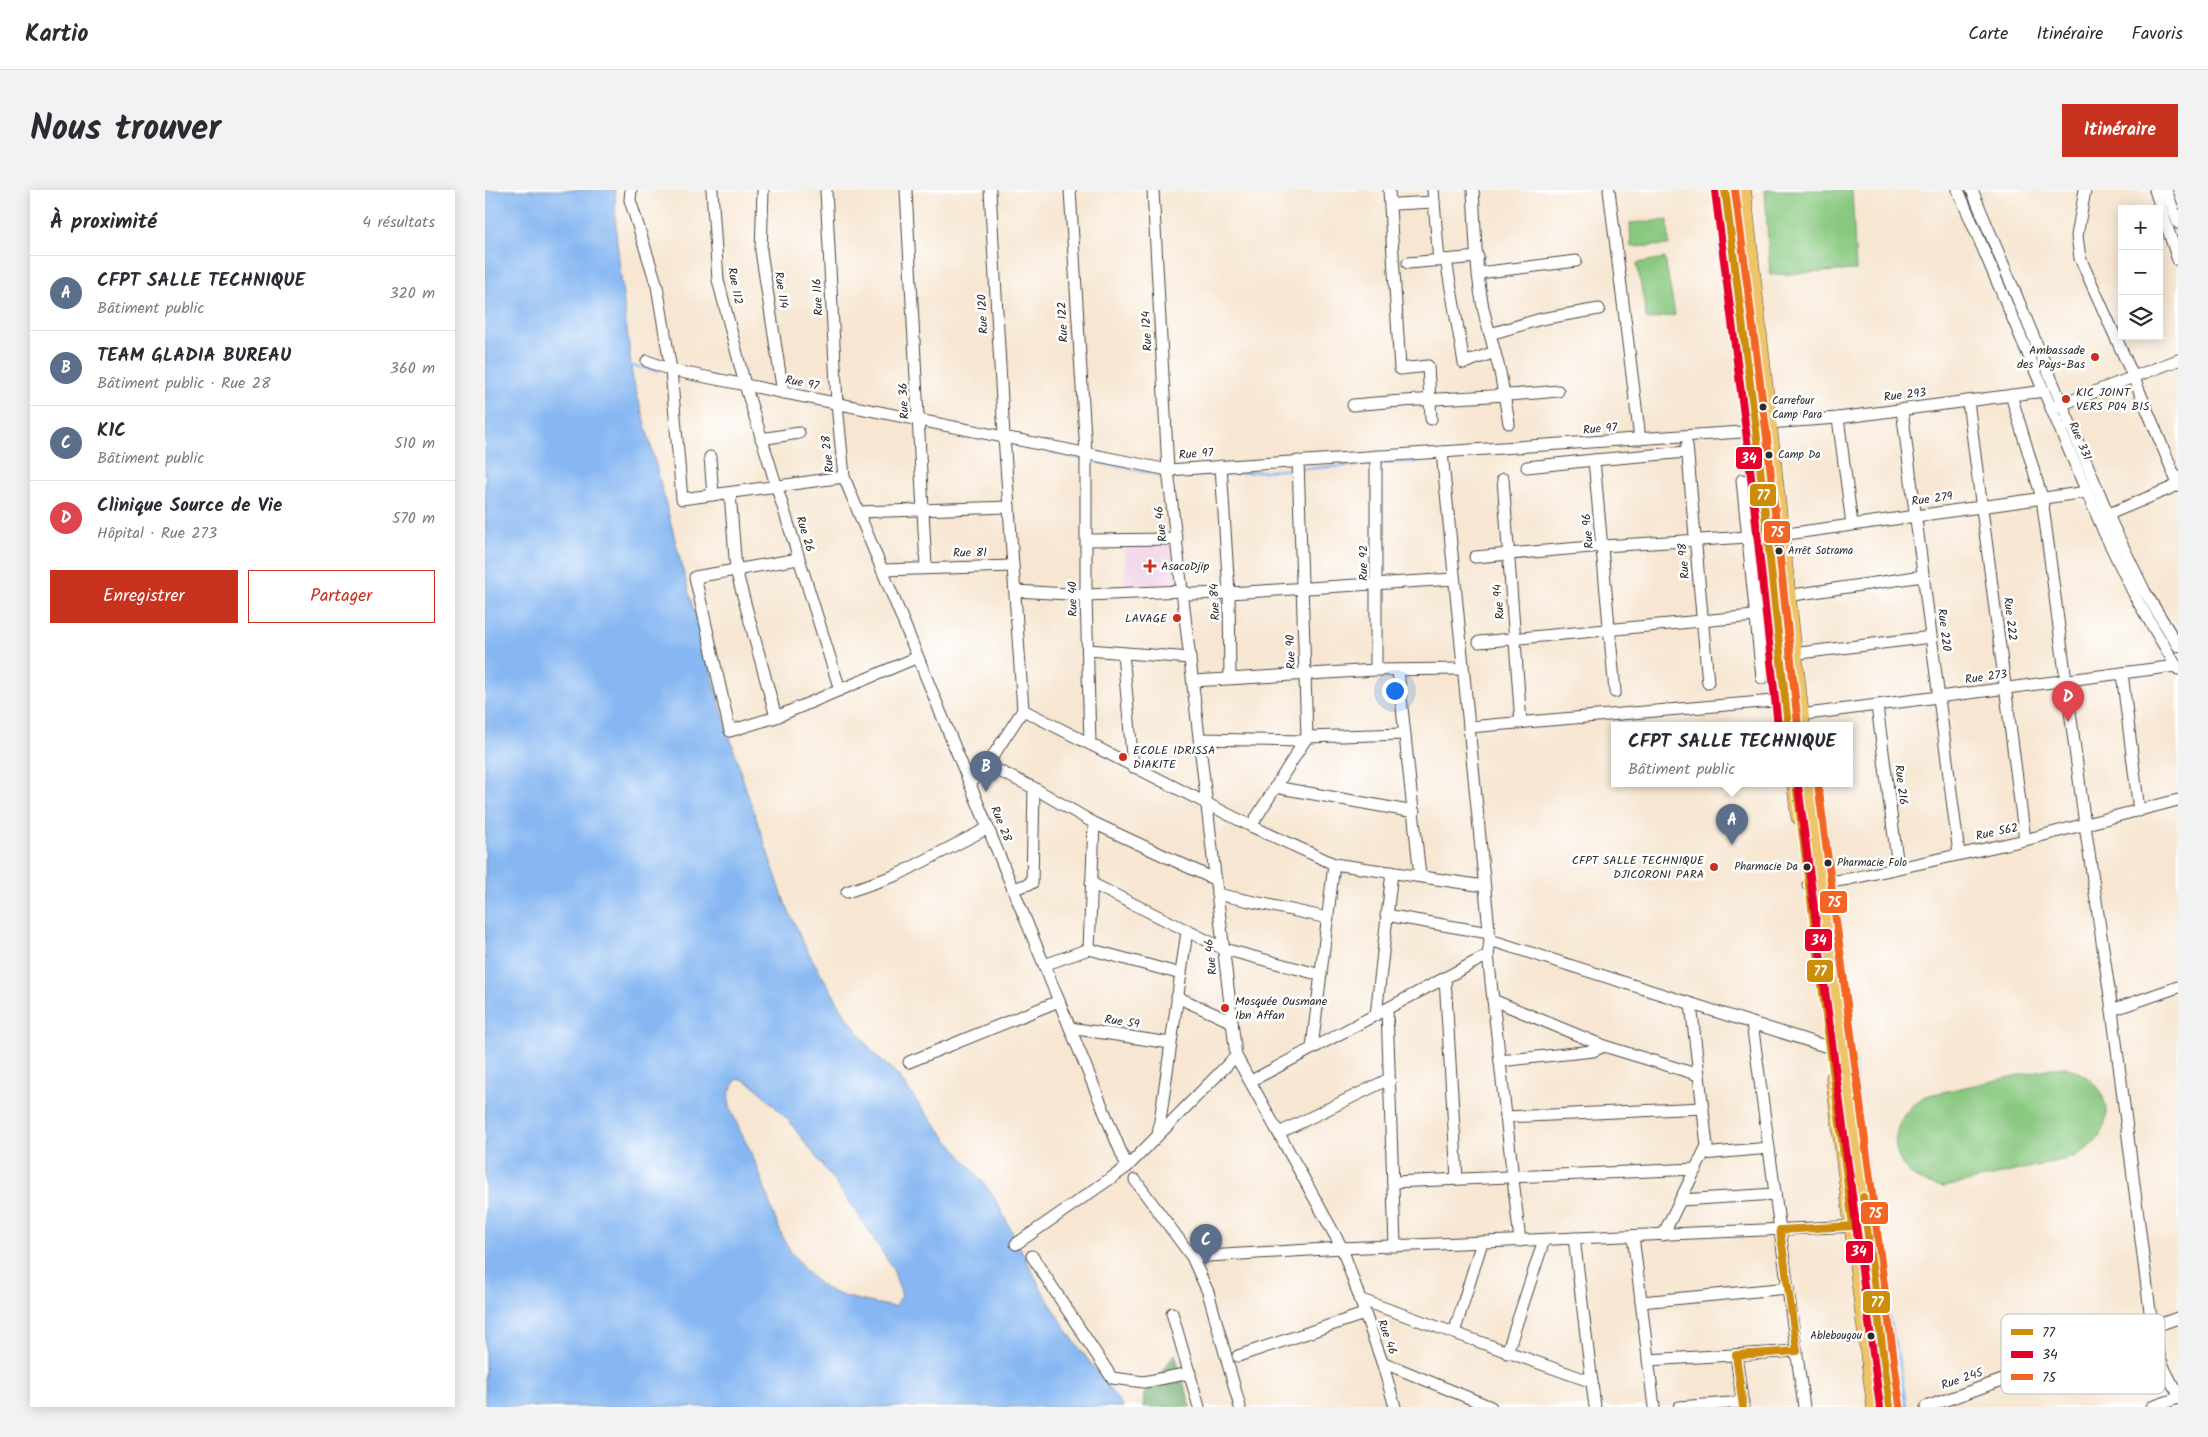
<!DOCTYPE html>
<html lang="fr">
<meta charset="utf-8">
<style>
:root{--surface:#fff;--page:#f2f2f3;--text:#2b2b33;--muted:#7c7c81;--line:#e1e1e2;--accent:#c8321e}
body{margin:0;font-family:Kalam,sans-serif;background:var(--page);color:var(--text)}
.controls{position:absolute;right:15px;top:15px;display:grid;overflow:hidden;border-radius:0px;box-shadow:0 2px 12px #0003}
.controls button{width:45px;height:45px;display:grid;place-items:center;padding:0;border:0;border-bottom:1px solid var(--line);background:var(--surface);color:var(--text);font:25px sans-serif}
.you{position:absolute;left:909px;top:500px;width:18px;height:18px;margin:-12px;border:4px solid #fff;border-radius:50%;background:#1a73e8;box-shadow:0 0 0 8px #1a73e833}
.badge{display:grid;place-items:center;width:32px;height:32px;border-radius:50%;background:var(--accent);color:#fff;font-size:16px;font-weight:700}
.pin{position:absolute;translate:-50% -41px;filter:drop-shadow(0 1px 2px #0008)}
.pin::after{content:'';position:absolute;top:26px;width:18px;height:15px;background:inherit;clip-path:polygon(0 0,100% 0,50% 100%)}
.popup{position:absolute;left:1126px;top:532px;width:242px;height:65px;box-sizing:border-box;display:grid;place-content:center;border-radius:0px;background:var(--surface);filter:drop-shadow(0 1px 4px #0005);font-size:16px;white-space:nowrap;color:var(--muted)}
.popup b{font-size:19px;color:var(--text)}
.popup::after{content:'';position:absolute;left:50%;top:100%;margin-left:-10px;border:10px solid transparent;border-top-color:var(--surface)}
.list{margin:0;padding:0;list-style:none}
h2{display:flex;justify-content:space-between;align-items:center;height:65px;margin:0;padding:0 20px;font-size:21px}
h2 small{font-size:16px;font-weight:400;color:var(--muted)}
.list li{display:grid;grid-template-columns:32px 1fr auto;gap:15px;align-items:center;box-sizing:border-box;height:75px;padding:0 20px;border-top:1px solid var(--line)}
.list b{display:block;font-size:19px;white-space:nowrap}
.list p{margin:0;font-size:16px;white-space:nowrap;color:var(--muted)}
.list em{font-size:16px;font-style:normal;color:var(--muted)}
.actions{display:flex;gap:10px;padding:15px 20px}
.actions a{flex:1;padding:11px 0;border:1px solid var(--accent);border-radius:0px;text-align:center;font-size:18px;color:var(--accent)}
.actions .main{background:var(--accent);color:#fff}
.icon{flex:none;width:28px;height:28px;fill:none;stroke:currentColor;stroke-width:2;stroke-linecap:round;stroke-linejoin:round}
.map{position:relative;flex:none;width:1693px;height:1217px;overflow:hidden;border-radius:0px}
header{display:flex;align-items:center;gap:30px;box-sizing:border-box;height:70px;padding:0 25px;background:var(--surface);border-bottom:1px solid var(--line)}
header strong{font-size:24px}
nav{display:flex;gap:28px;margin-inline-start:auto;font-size:18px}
.intro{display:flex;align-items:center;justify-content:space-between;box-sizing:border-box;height:120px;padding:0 30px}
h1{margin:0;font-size:35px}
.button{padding:12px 22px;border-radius:0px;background:var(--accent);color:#fff;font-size:18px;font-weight:700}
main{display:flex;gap:30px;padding:0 30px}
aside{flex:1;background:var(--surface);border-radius:0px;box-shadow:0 2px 12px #0003}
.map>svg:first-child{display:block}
</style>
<header>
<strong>Kartio</strong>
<nav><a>Carte</a><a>Itinéraire</a><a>Favoris</a></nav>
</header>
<div class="intro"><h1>Nous trouver</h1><a class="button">Itinéraire</a></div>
<main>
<aside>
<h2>À proximité<small>4 résultats</small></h2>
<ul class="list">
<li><span class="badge" style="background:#5c6f8a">A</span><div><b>CFPT SALLE TECHNIQUE</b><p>Bâtiment public</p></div><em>320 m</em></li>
<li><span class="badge" style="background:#5c6f8a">B</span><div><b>TEAM GLADIA BUREAU</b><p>Bâtiment public · Rue 28</p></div><em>360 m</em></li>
<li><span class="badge" style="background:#5c6f8a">C</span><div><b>K1C</b><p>Bâtiment public</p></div><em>510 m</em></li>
<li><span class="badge" style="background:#e0444e">D</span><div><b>Clinique Source de Vie</b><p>Hôpital · Rue 273</p></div><em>570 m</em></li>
</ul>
<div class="actions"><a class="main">Enregistrer</a><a>Partager</a></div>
</aside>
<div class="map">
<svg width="1693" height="1217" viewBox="0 0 1693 1217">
<rect width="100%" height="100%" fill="#fff"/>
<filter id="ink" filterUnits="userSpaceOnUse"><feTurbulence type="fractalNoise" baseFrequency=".02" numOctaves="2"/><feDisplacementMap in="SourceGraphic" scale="10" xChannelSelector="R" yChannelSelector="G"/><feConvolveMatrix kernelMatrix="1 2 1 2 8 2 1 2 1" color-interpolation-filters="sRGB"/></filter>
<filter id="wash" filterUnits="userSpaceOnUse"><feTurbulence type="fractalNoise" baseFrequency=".0096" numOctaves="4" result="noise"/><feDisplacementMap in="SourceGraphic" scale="20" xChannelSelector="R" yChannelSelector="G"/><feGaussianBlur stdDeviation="1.12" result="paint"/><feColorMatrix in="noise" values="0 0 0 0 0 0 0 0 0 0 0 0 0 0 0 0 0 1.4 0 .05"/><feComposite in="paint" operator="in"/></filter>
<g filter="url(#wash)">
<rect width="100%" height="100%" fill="#f7e6d1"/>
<polygon fill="#f0d0e4" points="686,354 692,395 640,396 640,357"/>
<g fill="#88c87f" stroke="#5a7a55">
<polygon points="1280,0 1367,0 1371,80 1285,85"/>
<polygon points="1183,30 1184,55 1146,57 1145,33"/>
<polygon points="1180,68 1190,125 1162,130 1152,73"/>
<path d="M1581 877C1632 893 1635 947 1586 968L1460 997C1404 992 1393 934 1440 906L1566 878Z"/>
</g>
<polygon fill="#6eac6e" stroke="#4c6c4c" points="690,1164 706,1217 658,1217 659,1204"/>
<path fill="#86b7f2" stroke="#58718e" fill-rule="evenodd" d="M0 0H130L131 43 147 184 205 407 240 531 261 599 300 713 323 762 360 824 390 865 412 884 436 917 508 1005 559 1104 589 1151 638 1217H0ZM257 889 269 896 304 931 367 1015 408 1079 417 1106 410 1117C390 1113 353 1108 337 1096 295 1064 289 1021 271 974 264 956 247 929 244 911 242 905 247 896 251 890Z"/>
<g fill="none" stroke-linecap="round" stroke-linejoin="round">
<g stroke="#86b7f2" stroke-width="2.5">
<polyline points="143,175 174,181"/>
<polyline points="564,262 598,269"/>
<polyline points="603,270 681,286"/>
<polyline points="894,274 930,272"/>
<polyline points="816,279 888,274"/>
<polyline points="739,284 811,279"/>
<polyline points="687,286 734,284"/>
<polyline points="1335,594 1346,682"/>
<polyline points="1350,708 1382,981"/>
<polyline points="1399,1108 1415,1175 1421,1217"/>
</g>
</g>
</g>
<g filter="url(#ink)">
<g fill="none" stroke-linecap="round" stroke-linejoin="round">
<defs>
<g id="minor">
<polyline points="146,0 145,10 172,96 186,180 197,309 359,287"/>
<polyline points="227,0 233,90 260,195 355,500"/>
<polyline points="278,0 276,61 298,203"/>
<polyline points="341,0 352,214 359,287 642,977"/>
<polyline points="421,0 441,377"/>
<polyline points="585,0 601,263 601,405 605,554"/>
<polyline points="668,0 683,280 751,866 857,1058 897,1172 910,1217"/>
<polyline points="904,0 915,179 943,176 946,229"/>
<polyline points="948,0 954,71"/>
<path d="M988 0C991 47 990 99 1005 144"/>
<polyline points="1124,0 1155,249"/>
<polyline points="1473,0 1619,342 1652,410 1693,479"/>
<polyline points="1487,0 1628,336 1660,402 1693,456"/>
<polyline points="1600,0 1592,46 1595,68 1648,186 1693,294"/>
<polyline points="1670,0 1693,70"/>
<polyline points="1681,0 1693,33"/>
<polyline points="911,14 949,12"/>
<polyline points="961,70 979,173 1010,162"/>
<polyline points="923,73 993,67"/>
<polyline points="994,83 1091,71"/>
<polyline points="162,171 186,180 683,280 1257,242 1271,240 1283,233 1353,228 1559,201"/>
<path d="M1526 205 1557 308 1600 635 1627 820 1667 1137C1671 1162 1679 1182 1693 1203"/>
<polyline points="1483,211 1540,650"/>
<path d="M868 215C937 208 1005 208 1073 201"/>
<polyline points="1570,217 1693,170"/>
<polyline points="1417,220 1474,664"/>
<polyline points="1353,228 1367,334"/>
<polyline points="1024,233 1015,182 1005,144 1056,129 1114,119"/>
<polyline points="276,249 314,243"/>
<polyline points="1202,255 1223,493"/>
<polyline points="957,262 1005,750 1003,765 1035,1051"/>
<polyline points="891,266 891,480"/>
<polyline points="225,267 228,305"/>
<polyline points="736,276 744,403 745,488"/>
<polyline points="1042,277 1109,270"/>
<polyline points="1018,289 1036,533"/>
<polyline points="1257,290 1277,488"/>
<polyline points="245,303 251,380 291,527"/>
<polyline points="374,322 524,317"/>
<polyline points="1624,324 1693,295"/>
<polyline points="1295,345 1602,302"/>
<polyline points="602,350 692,349"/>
<polyline points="990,367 1118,356 1263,347"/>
<polyline points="313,369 210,387 245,541 291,527 433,467"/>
<polyline points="397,380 528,376"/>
<polyline points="530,401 601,405 698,401 705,404 744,403 969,389"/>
<polyline points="1301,406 1438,386"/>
<polyline points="994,452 1290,424"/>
<polyline points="603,460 705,468"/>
<polyline points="638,463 648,577"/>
<polyline points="1307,464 1446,447"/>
<polyline points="913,480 935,686"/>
<polyline points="1637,483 1654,621"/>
<polyline points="708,491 891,480 978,479"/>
<polyline points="1130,502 1109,270 1202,262"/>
<polyline points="1392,516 1413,677"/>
<polyline points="538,520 766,636 849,674 999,696"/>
<polyline points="1315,525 1691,476"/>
<polyline points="984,537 1300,510"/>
<polyline points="822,547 920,544"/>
<polyline points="715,549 819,551"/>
<polyline points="502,575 549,598 609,633 731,690"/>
<polyline points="485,594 502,575 538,520 519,246 505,0"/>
<polyline points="790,597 929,622"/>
<polyline points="766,636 822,547 813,271"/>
<polyline points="606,693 739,759 836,785"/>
<polyline points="1323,695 1364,689 1540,650 1693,610"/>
<polyline points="528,699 547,693 549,598"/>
<polyline points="362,702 412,685 503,638"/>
<polyline points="732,704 843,728"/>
<polyline points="901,725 1004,743"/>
<polyline points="1005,750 1346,858"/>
<polyline points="604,759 609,633"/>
<polyline points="559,775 604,759 696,784"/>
<polyline points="960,788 972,989"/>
<polyline points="692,807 747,832"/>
<polyline points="1008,810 1119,856"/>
<polyline points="902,819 910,1056"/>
<polyline points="1627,820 1693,797"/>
<polyline points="891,825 907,682"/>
<polyline points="1267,833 1319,1217"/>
<polyline points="585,838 685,853"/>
<polyline points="827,858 849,674"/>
<polyline points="1015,871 1108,861 1119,856 1214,885"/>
<polyline points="424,872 574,811"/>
<polyline points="766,891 1003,765"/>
<polyline points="1021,927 1218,918"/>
<polyline points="794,943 904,889"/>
<polyline points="673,945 702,741"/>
<polyline points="1218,964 1284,958"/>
<polyline points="650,990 707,1067 723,1102 755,1217"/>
<polyline points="908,992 1211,979"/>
<polyline points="1196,1010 1290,1004"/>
<polyline points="1178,1045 1222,956 1206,814"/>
<polyline points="1148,1046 1169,1217"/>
<polyline points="1089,1048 1110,1217"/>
<polyline points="531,1054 642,977 751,866"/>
<polyline points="547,1066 627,1188 659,1192 705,1183"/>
<polyline points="707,1067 857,1058 1374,1036"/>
<polyline points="874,1109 1107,1192"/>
<polyline points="1156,1112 1303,1098"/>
<polyline points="687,1123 714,1217"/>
<polyline points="969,1143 997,1052"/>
<polyline points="1022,1163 1059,1050"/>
<polyline points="1251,1165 1258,1217"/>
<polyline points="753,1166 879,1124"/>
<polyline points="1163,1170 1312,1161"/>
<polyline points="897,1172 1006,1217"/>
<polyline points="1194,1217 1258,1212"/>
<polyline points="1441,1217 1693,1128"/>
<polyline points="1667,1217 1693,1208"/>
</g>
<g id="highway">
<polyline points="1240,0 1271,240 1303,536"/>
<polyline points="1257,0 1316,536"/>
<polyline points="1311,594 1315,626"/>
<polyline points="1323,594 1335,694 1405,1217"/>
<polyline points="1350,888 1391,1217"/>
</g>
</defs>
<use href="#minor" stroke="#4a4744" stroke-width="13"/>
<use href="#highway" stroke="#4a4744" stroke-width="19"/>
<use href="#minor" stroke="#fff" stroke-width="11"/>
<use href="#highway" stroke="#efc469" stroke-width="18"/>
<defs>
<g id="bus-1">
<polyline points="1240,0 1271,240 1303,536"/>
<polyline points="1378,1007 1405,1217"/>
<polyline points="1258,1217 1251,1165 1312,1161 1295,1040 1368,1036 1311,594"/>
</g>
<g id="bus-2">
<polyline points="1230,1 1261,241 1293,536"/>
<polyline points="1313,595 1395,1217"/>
</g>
<g id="bus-3">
<polyline points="1250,0 1281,239 1313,535"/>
<polyline points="1333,594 1415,1216"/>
</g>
</defs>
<use href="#bus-1" stroke="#fff" stroke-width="11"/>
<use href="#bus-2" stroke="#fff" stroke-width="11"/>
<use href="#bus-3" stroke="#fff" stroke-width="11"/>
<use href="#bus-1" stroke="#ce8d09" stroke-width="8"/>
<use href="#bus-2" stroke="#e4002b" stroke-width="8"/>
<use href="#bus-3" stroke="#f26522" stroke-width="8"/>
</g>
</g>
<g fill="#c8321e" stroke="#fff" stroke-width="2">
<circle cx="1610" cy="167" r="5"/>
<circle cx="1581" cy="209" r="5"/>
<path d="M662.5 368.5h5v5h5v5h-5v5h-5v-5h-5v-5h5z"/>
<circle cx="692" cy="428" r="5"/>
<circle cx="638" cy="567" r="5"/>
<circle cx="1229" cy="677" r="5"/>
<circle cx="740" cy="818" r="5"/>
</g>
<g fill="#2b2b2b" stroke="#fff" stroke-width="2">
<circle cx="1278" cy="217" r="4.5"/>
<circle cx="1284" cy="265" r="4.5"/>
<circle cx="1294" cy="361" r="4.5"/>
<circle cx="1343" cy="673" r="4.5"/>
<circle cx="1322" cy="677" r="4.5"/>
<circle cx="1386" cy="1146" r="4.5"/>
</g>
<g text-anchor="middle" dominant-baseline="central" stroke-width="5" stroke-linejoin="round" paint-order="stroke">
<g font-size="11" fill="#2b2b2b" stroke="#fff" text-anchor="start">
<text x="1287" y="211">Carrefour<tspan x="1287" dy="14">Camp Para</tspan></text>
<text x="1293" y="265">Camp Da</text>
<text x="1303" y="361">Arrêt Sotrama</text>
<text x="1352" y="673">Pharmacie Folo</text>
<text x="1313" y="677" text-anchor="end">Pharmacie Da</text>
<text x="1377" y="1146" text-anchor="end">Ablebougou</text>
</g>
<g font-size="12" fill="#2b2b2b" stroke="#fff">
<text transform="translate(250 96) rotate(79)">Rue 112</text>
<text transform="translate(296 100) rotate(81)">Rue 114</text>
<text transform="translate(333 107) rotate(-93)">Rue 116</text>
<text transform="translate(498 124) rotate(-93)">Rue 120</text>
<text transform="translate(578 132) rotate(-93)">Rue 122</text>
<text transform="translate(662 141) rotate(-93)">Rue 124</text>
<text transform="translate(317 193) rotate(11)">Rue 97</text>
<text transform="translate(1420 205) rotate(-7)">Rue 293</text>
<text transform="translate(419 211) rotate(-93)">Rue 36</text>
<text transform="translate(1115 239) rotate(-5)">Rue 97</text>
<text transform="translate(1595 251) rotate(67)">Rue 331</text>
<text transform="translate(343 264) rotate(-96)">Rue 28</text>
<text transform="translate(711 264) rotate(-4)">Rue 97</text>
<text transform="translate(1447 309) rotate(-8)">Rue 279</text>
<text transform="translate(676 334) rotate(-97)">Rue 46</text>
<text transform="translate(1103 341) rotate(-95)">Rue 96</text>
<text transform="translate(320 344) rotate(73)">Rue 26</text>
<text transform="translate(485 363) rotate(-1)">Rue 81</text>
<text transform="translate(1199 371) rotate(-95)">Rue 98</text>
<text transform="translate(878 373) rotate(-90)">Rue 92</text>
<text transform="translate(588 409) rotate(-91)">Rue 40</text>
<text transform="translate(730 412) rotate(-92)">Rue 84</text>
<text transform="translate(1014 412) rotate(-95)">Rue 94</text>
<text transform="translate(1525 429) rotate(83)">Rue 222</text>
<text transform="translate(1459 440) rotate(83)">Rue 220</text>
<text transform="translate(806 462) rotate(-92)">Rue 90</text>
<text transform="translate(1501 487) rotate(-8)">Rue 273</text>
<text transform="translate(1416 595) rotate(83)">Rue 216</text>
<text transform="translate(516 634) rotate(68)">Rue 28</text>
<text transform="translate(1512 642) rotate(-12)">Rue 562</text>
<text transform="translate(726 767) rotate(-97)">Rue 46</text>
<text transform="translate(637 832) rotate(9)">Rue 59</text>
<text transform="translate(902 1147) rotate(70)">Rue 46</text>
<text transform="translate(1477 1189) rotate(-19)">Rue 245</text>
</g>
<g font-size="12" fill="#2b2b2b" stroke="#fff" text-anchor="start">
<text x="1600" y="160" text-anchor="end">Ambassade<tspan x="1600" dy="14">des Pays-Bas</tspan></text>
<text x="1591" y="202">K1C JOINT<tspan x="1591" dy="14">VERS P04 BIS</tspan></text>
<text x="676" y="376">AsacoDjip</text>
<text x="682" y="428" text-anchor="end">LAVAGE</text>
<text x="648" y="560">ECOLE IDRISSA<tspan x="648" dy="14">DIAKITE</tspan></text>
<text x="1219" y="670" text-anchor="end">CFPT SALLE TECHNIQUE<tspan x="1219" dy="14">DJICORONI PARA</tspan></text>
<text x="750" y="811">Mosquée Ousmane<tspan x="750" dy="14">Ibn Affan</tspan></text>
</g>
</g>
<rect x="1516" y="1124" width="164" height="80" rx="8" fill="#fff" stroke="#bfbfbf" stroke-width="1"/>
<rect x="1526" y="1139" width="22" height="6" fill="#ce8d09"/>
<rect x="1526" y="1161" width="22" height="7" fill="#e4002b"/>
<rect x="1526" y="1184" width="22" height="6" fill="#f26522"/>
<g font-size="14" fill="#2b2b2b">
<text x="1557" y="1147">77</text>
<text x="1557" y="1169">34</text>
<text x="1557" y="1192">75</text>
</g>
<g stroke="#fff" stroke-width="2">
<rect x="1250" y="256" width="28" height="24" rx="5" fill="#e4002b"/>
<rect x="1264" y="293" width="28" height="24" rx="5" fill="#ce8d09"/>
<rect x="1278" y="330" width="28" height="24" rx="5" fill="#f26522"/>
<rect x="1334" y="700" width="29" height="24" rx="5" fill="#f26522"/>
<rect x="1319" y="738" width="29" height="24" rx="5" fill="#e4002b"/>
<rect x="1321" y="769" width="28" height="24" rx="5" fill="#ce8d09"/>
<rect x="1375" y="1011" width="29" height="24" rx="5" fill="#f26522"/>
<rect x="1360" y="1050" width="29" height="24" rx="5" fill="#e4002b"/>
<rect x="1377" y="1100" width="29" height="24" rx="5" fill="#ce8d09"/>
</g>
<g font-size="14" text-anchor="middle" font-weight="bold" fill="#fff">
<text x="1264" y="273">34</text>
<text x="1278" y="310">77</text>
<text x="1292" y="347">75</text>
<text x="1349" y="717">75</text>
<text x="1334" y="755">34</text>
<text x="1335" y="786">77</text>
<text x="1390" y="1028">75</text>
<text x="1374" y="1066">34</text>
<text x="1392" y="1117">77</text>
</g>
</svg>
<div class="controls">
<button>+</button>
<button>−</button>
<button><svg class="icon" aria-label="layers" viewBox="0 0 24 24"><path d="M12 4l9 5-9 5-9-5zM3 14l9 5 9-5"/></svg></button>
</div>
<div class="you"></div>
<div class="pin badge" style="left:1247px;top:655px;background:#5c6f8a">A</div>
<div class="popup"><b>CFPT SALLE TECHNIQUE</b>Bâtiment public</div>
<div class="pin badge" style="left:501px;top:602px;background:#5c6f8a">B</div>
<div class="pin badge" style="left:721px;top:1075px;background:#5c6f8a">C</div>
<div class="pin badge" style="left:1583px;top:532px;background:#e0444e">D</div>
</div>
</main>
